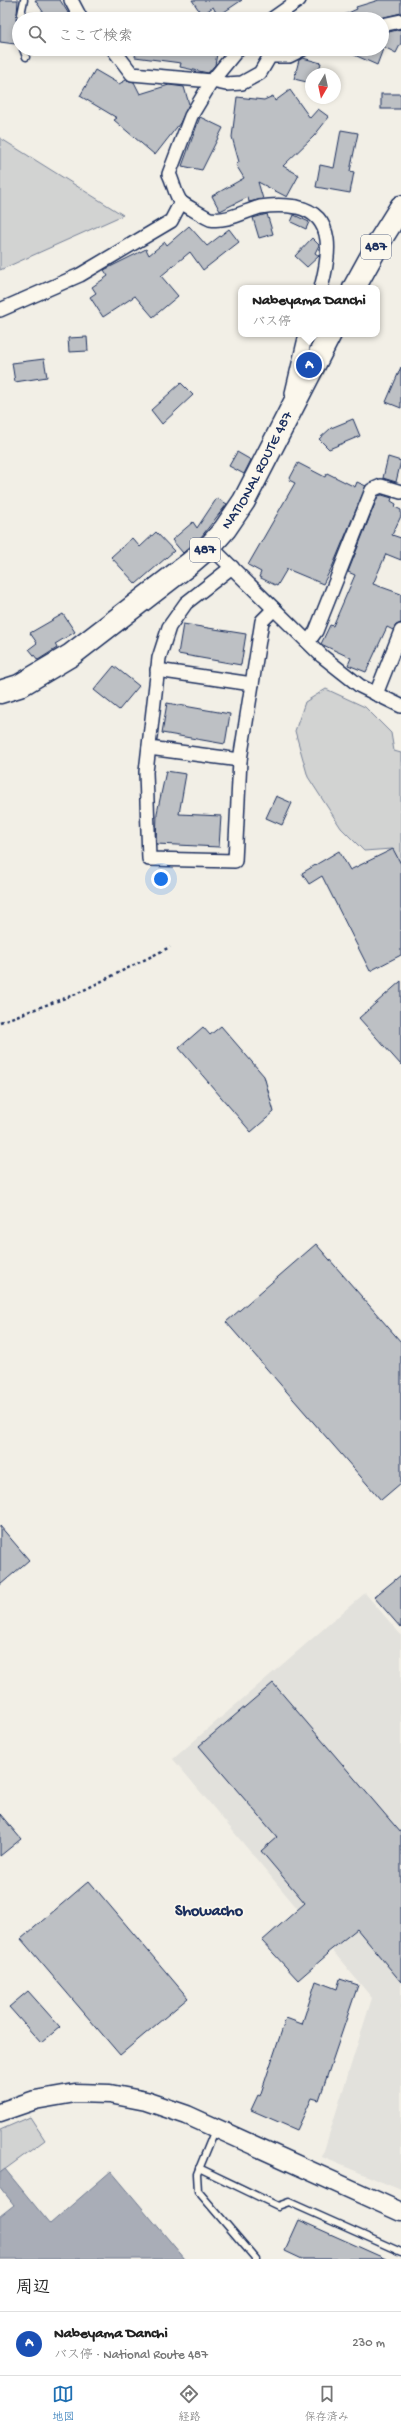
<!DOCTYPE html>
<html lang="ja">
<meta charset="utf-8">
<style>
:root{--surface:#fff;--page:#f2f2f2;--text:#222;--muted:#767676;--line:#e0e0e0;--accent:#1f6fb2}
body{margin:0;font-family:"Gochi Hand","Klee One",sans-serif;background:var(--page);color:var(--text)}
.compass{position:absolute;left:305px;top:68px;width:36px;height:36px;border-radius:50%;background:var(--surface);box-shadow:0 2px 6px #0003;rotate:189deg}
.you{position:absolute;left:161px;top:879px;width:14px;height:14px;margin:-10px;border:3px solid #fff;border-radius:50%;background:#1a73e8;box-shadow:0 0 0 6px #1a73e833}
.badge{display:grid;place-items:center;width:26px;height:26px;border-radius:50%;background:var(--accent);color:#fff;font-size:13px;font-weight:700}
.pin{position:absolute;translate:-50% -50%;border:2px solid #fff;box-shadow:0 1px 4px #0006}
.popup{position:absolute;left:238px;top:285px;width:142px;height:52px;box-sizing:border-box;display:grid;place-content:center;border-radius:8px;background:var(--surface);filter:drop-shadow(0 1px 3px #0005);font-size:13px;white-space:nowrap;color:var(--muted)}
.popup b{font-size:15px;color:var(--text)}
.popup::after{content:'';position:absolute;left:50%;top:100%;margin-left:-8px;border:8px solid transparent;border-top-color:var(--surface)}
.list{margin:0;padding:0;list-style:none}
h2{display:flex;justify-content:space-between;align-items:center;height:52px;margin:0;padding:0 16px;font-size:17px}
h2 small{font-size:13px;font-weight:400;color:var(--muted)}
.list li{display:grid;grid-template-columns:26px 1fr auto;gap:12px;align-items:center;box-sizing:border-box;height:64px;padding:0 16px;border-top:1px solid var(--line)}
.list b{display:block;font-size:15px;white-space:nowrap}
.list p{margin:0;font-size:13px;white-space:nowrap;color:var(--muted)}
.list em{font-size:13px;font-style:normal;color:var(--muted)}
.icon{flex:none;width:22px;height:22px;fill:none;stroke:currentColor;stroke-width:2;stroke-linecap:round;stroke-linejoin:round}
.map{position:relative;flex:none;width:401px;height:2259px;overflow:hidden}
.search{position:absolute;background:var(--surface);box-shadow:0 2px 6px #0003;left:12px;right:12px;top:12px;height:44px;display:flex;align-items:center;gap:10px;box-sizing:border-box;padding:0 14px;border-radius:22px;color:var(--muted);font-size:15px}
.sheet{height:116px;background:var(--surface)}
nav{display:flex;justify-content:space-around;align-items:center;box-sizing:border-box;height:56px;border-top:1px solid var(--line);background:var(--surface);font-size:11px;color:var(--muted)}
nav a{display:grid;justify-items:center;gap:2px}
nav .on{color:var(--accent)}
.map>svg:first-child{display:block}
</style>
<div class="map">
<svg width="401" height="2259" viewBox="0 0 401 2259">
<rect width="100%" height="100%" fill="#f2efe6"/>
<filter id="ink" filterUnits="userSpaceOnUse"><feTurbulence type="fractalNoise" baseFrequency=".025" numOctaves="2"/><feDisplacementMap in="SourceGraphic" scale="8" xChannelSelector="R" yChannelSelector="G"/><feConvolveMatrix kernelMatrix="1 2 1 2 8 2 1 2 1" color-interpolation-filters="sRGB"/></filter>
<g filter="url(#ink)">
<polygon fill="#e2e1dc" points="365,1593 401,1635 401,2190 322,2157 372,1998 173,1759"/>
<g fill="#d2d3d2" stroke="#768198">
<polygon points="0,138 123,215 0,270"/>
<polygon points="326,689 365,707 391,733 394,751 401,753 401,865 392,849 364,851 341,828 308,777 295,731 305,702"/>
<polygon points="30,2117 45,2140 0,2173 0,2130"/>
</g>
<polygon fill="#a9adb7" stroke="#707b93" points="5,2169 50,2224 111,2171 185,2259 0,2259 0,2216 14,2205 0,2187 0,2173"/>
<g fill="#bdc0c4" stroke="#1b2f5e">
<polygon points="0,0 18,0 15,44 0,42"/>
<polygon points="35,0 60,0 72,19 48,19"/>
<polygon points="192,0 242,0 218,16 213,7 202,15"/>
<polygon points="379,0 401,0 401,13 377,19 335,19 357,9 356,7"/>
<polygon points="401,29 401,43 396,53 382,46 385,33"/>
<polygon points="136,49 197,49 217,54 215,65 208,73 180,67 181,63 135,57"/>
<polygon points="341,49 383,49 377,65"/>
<polygon points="303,58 321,63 318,74 311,74 311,83 294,79 299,60"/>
<polygon points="95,70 119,84 126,80 134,82 140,94 169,85 184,87 189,104 180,123 155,155 114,120 117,118 80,96"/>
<polygon points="290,90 310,118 318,109 329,117 314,136 283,166 299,175 287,197 258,182 263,199 249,202 248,197 220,211 212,196 244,178 236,165 239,162 232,137 237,97 264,100 273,96 275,101"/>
<rect x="381" y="94" width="20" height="15"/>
<polygon points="200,117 223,128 202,170 182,166"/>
<polygon points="341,130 358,133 350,171 354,172 350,193 316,187 320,165 334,168"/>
<polygon points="267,214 273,234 259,238 253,218"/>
<polygon points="294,215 309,222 306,229 291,222"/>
<polygon points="189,226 207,246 229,229 239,242 203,270 190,252 161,276 178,296 153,317 135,296 103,317 90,297 96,293 92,287 108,276 104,270 146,249 149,255 165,242 167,245"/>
<polygon points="312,238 319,245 315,253 319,256 307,267 295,256"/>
<polygon points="87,337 88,351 69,352 68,338"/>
<polygon points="44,359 47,377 15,382 12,363"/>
<polygon points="401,367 401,408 386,402"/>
<polygon points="181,383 193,395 162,424 151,410"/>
<polygon points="353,419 360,436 329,449 319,439 331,428"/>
<polygon points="237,452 251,460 244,474 229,466"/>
<polygon points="388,457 401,461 396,482 383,478"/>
<polygon points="298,463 325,477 327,473 355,487 357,482 366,486 333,565 323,584 287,569 277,586 259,577 261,572 248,565 295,483 289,480"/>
<polygon points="382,495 392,498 391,501 396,504 395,507 401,510 401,516 392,535 401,538 401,560 386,554 373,584 401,594 401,623 396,625 393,630 387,627 366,672 348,665 351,658 321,644 330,625 333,626 355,575 348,572 378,496"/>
<polygon points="217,498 227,504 201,537 183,553 172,540 193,522 197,528"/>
<polygon points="156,532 174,551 136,584 111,557 132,538 140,547"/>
<polygon points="63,614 75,632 55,644 57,648 38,660 29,649 37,643 30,633"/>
<polygon points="183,624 246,634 241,665 178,654"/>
<polygon points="114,666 139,686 119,710 94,690"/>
<polygon points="167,703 230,714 225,744 162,733"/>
<polygon points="166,771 186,774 179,814 221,816 219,847 156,844 157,813"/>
<polygon points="276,796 292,803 282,825 266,818"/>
<polygon points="393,849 401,864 401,955 370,971 322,876 309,884 302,873 339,851 350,870"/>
<polygon points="401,981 401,1065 359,1018"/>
<polygon points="221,1026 264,1076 274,1112 251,1132 179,1048 203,1027 210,1035"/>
<polygon points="316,1244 401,1342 401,1483 381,1500 226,1322"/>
<polygon points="0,1526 29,1560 0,1585"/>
<polygon points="401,1575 401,1628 374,1597"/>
<polygon points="273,1683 401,1833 401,1982 357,1929 327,1953 328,1954 298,1980 262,1941 305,1903 261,1851 277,1837 199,1746"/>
<polygon points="0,1814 21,1839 0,1856"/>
<polygon points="89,1881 188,1998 120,2055 21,1939"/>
<polygon points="340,1979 358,1985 319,2100 312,2098 297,2130 251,2110 258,2095 260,2096 286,2018 302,2024 316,1981 337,1989"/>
<polygon points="28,1991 60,2027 41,2043 9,2007"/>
<polygon points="299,2220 386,2259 302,2259 285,2251"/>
</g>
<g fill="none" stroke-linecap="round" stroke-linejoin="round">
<defs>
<g id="lane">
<polyline points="20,19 24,0"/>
<polyline points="23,49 26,57"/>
<polyline points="215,2130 197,2174 198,2191 256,2259"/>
<polyline points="199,2168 278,2206 289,2202 401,2252"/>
</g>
<g id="street">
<polyline points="71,0 81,19"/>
<polyline points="272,19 299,0"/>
<polyline points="382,25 401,21"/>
<polyline points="113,49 132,74 212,81 226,84 242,83 260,73 270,56 289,56 303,49"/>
<path d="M238 49 212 81 191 116 169 174C173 181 175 195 181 202 183 204 207 218 210 219 227 222 245 211 260 207 272 205 285 205 297 207 337 216 329 258 321 288"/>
<polyline points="0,310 80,275 171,221 181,202"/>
<polyline points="292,393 306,334"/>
<polyline points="210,546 322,656 360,686 401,706"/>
<polyline points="232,567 186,603 169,627 159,658 146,772 149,859 235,861 240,760 262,621 274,609"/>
<polyline points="308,642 316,631 372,490 381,486 401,492"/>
<polyline points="157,670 252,684"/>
<polyline points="376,694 401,631"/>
<polyline points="149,748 240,760"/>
</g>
<polyline id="secondary" points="0,2112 35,2100 75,2093 110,2094 146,2101 187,2115 401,2212"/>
<g id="highway">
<polyline points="354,288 381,239 401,207"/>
<path id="s1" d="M0 692 19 686 71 655 189 564 210 546 225 529 244 501 330 334"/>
</g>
</defs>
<use href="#lane" stroke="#1b2f5e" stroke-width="9"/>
<use href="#street" stroke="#1b2f5e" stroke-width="16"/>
<use href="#secondary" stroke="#1b2f5e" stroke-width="21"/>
<use href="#highway" stroke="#1b2f5e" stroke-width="25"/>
<polyline stroke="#1b2f5e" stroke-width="2.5" stroke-dasharray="3 3" stroke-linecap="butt" points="0,1022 76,994 170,947"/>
<use href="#lane" stroke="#fbf7ec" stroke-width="6"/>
<use href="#street" stroke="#fbf7ec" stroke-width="13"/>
<use href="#secondary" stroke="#fbf7ec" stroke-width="18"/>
<use href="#highway" stroke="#fbf7ec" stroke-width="22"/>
</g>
</g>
<g text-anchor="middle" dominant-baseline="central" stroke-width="3.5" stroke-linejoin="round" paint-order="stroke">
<g fill="#fbf7ec" stroke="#5e6b89" stroke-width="1">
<rect x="361" y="235" width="30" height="24" rx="3"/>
<rect x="190" y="538" width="30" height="24" rx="3"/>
</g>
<g font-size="14" font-weight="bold" fill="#1b2f5e">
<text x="376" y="247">487</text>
<text x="205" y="550">487</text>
</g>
<g font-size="15" fill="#1b2f5e" stroke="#fbf7ec">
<text stroke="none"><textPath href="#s1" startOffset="347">NATIONAL ROUTE 487</textPath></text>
</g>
<g font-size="16" font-weight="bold" fill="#1b2f5e" stroke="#fbf7ec">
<text x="209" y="1912">Showacho</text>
</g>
</g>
</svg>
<svg class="compass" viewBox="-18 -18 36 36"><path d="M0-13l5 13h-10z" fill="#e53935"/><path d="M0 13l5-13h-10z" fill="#767676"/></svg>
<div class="you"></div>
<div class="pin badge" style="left:309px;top:365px;background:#1a4fb4">A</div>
<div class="popup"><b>Nabeyama Danchi</b>バス停</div>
<div class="search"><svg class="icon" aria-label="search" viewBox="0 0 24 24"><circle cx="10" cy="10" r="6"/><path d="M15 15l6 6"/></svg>ここで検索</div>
</div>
<section class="sheet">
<h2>周辺<small></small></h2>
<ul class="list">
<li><span class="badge" style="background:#1a4fb4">A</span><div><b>Nabeyama Danchi</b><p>バス停 · National Route 487</p></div><em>230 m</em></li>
</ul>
</section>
<nav>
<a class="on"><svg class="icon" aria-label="map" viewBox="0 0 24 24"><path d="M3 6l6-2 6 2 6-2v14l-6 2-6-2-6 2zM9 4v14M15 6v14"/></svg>地図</a>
<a><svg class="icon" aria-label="directions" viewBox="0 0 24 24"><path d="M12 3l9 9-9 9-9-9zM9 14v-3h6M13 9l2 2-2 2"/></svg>経路</a>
<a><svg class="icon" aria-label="saved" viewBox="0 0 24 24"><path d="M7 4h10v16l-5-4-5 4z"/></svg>保存済み</a>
</nav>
